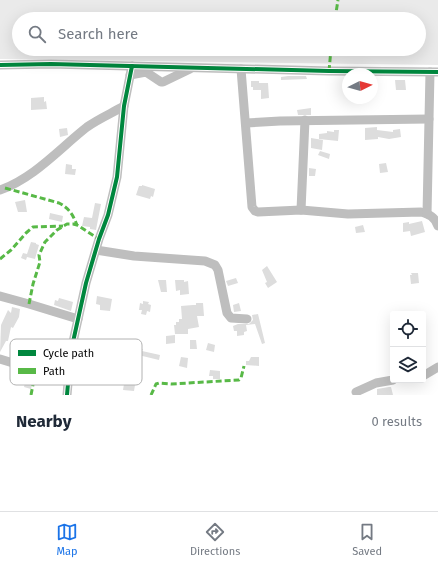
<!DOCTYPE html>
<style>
:root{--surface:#fff;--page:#f6f6f7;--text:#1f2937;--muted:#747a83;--line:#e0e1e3;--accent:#1a73e8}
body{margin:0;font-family:"Fira Sans",sans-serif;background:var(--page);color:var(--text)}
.controls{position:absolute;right:12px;bottom:12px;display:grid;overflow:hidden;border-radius:4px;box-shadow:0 4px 16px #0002}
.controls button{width:36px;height:36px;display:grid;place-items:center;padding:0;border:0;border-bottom:1px solid var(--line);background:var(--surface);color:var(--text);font:20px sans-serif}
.compass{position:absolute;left:342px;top:68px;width:36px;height:36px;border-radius:50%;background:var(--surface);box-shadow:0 4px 16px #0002;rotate:85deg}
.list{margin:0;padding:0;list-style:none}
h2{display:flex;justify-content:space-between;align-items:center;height:52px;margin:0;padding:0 16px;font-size:17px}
h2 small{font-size:13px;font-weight:400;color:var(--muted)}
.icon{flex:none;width:22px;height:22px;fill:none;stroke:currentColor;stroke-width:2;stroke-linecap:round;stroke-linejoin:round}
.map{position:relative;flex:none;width:438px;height:395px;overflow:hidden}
.search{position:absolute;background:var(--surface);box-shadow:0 4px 16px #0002;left:12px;right:12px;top:12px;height:44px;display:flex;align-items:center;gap:10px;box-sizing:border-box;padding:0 14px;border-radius:22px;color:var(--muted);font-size:15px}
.sheet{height:116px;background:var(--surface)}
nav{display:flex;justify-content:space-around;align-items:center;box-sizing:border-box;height:56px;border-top:1px solid var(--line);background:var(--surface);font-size:11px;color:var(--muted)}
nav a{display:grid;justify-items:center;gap:2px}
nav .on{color:var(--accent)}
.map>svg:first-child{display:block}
</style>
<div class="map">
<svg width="438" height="395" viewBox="0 0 438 395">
<rect width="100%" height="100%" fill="#fff"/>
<path fill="#eaeaea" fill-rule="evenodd" d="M0 0H438V65L0 59ZM19 19H419V49H19Z"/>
<g fill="#ddd">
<polygon points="288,76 306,76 307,79 281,80 281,77"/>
<polygon points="395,80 405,80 406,90 396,90"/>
<polygon points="251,81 259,81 259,83 268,83 269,98 261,99 261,90 253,90 253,87 251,87"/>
<polygon points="44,97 44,102 46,101 47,109 31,110 31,98"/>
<polygon points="311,108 311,115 298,115 297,110"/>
<polygon points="377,127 377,130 393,132 393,130 400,129 401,137 389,139 378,137 378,139 365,140 365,128"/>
<polygon points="67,128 68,135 60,137 59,129"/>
<polygon points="334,130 339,130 338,141 319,139 319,134 327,133 327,131 334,132"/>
<polygon points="311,138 323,140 322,150 311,148"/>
<polygon points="320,151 330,154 329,159 318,155"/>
<polygon points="386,163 388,172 380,173 379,164"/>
<polygon points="66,164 72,165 72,169 76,169 75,175 65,174"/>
<polygon points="309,168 316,169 315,176 309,176"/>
<polygon points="142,185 155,189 153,197 151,196 150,199 136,195 139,186 142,186"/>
<polygon points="25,200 27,212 18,212 15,202"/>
<polygon points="95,203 101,204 96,230 90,229 90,227 82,226 84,217 92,218"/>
<polygon points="50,213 63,216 62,222 49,219"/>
<polygon points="422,221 425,232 411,236 410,231 403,232 403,223 409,222 409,224"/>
<polygon points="363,225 365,232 356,233 355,227"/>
<polygon points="31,242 36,243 36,244 39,245 35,259 27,257 26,260 21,258 23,253 27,254"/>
<polygon points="267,266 277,282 268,288 265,283 267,282 262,270"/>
<polygon points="411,273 418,273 419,283 411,284 410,275 412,275"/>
<polygon points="236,278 238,283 228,286 226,281"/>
<polygon points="158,280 166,280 167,292 161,292"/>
<polygon points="175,280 184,280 184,282 188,281 189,294 180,295 180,290 176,291"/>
<polygon points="97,296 112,299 110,311 100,310 100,305 96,304"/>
<polygon points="59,298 73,302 71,311 54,305 55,300 58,301"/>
<polygon points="143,301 149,302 148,304 151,305 150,312 147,311 146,315 141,314 142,310 139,310 140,303 143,304"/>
<polygon points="196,303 203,303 204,316 197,316 199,327 188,329 188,334 175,334 174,325 176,325 176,322 179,322 179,319 182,319 181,306 193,305 196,305"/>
<polygon points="239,303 241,311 234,312 233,305"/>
<polygon points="12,307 20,309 19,317 13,328 11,327 8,341 6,341 0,352 1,325 8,310 11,313"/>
<polygon points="258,314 265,343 262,344 255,324 246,325 247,331 244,332 244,335 237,336 237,331 234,331 233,326 238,324 249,324 253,320 252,315"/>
<polygon points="175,335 175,343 166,344 166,336"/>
<polygon points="115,340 124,341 123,346 143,349 142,351 160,355 159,360 130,353 110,352 111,344 115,345"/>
<polygon points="190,340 196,340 197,349 190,349"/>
<polygon points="208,343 215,345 214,352 206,350"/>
<polygon points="181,357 188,358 187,368 179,366"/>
<polygon points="251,357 259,357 259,366 246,365 246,361 249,361"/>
<polygon points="210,370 220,371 220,379 213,379 213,376 209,376"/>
<polygon points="27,375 34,377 31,389 24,387"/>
<polygon points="124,384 135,385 134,391 123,390"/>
<polygon points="389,387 391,387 393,395 377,395 377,389"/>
</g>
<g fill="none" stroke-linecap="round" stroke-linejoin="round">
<g stroke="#bebebe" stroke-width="9">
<polyline points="0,65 51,64 329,71 438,72"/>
<path d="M241 69 252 207 255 211 258 212 301 210 348 214 421 212C429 214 435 217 438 226"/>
<polyline points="130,75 146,72 161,82 163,82 190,69"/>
<polyline points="246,123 280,121 429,119"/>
<path d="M0 190C34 178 59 149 87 127 98 119 112 113 124 106"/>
<polyline points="301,210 305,120"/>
<polyline points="427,214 430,72"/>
<polyline points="96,250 134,256 205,261 215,265 218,270 227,313 231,318 247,319"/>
<polyline points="0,296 29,304 78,319"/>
<polyline points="0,359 69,380"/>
<polyline points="423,376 438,367"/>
<polyline points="356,392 376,383 393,380"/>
<polyline points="67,395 70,360 73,342 86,283 99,239 108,215 117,177 124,106 132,66"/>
</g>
<g stroke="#58b947" stroke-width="3" stroke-dasharray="6 3" stroke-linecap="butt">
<polyline points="335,19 338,0"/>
<polyline points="329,71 331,49"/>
<path d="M5 188 59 203C69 208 73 215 77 225"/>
<polyline points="0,259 11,250 26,233 33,227 63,226"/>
<polyline points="29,304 33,284 40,262 39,255 45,242 57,230 67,224 73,224 77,225 99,239"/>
<polyline points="31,395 36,369"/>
<polyline points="151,395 156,384 159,383 171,384 239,380 241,378 244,366"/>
</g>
<defs>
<g id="cycleway">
<polyline points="0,65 51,64 329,71 438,72"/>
<polyline points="67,395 70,360 73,342 86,283 99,239 108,215 117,177 124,106 132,66"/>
</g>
</defs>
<use href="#cycleway" stroke="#fff" stroke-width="6"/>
<use href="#cycleway" stroke="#00873e" stroke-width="4"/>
</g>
<rect x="10" y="339" width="132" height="46" rx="6" fill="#fff" stroke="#b2b2b2" stroke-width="1"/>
<rect x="18" y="350" width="18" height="6" fill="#00873e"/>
<rect x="18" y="368" width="18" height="6" fill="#58b947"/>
<g font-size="11" fill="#000">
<text x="43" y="357">Cycle path</text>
<text x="43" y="375">Path</text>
</g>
</svg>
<div class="controls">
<button><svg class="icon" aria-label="locate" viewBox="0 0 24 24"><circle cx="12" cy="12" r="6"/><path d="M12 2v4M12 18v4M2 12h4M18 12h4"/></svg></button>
<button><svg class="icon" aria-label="layers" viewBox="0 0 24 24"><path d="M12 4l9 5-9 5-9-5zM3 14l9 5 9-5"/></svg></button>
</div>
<svg class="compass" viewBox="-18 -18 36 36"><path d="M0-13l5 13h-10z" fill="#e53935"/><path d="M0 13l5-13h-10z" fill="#747a83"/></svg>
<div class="search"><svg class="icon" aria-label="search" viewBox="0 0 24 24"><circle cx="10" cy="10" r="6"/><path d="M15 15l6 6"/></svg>Search here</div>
</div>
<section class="sheet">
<h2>Nearby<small>0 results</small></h2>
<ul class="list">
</ul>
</section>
<nav>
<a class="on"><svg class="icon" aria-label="map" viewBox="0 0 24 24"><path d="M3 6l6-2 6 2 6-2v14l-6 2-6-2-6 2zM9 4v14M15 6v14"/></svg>Map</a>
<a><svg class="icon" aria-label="directions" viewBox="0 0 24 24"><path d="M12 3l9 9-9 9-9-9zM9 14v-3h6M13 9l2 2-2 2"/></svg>Directions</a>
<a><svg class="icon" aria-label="saved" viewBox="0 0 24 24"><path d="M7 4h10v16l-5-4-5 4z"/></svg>Saved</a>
</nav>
